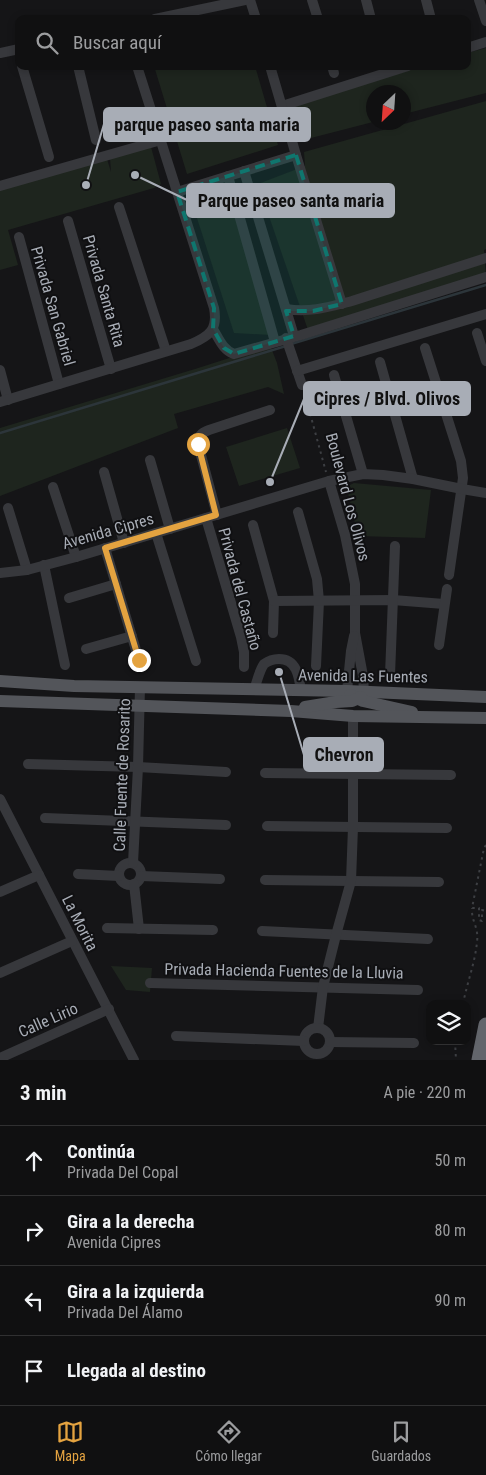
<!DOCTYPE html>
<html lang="es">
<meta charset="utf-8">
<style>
:root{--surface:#101011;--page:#19191a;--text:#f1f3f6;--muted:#9c9d9f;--line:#303031;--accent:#e4a340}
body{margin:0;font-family:"Roboto Condensed",sans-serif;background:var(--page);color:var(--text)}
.controls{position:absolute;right:15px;bottom:15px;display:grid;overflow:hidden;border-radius:10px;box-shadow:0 2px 8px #0003}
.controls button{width:45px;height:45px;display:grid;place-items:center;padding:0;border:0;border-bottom:1px solid var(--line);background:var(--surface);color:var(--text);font:25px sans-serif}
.compass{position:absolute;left:366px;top:85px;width:45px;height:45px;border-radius:50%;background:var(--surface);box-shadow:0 2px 8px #0003;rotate:205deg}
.stop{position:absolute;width:15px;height:15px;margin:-11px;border:4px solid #e4a340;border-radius:50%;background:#fff}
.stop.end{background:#e4a340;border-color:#fff;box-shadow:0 1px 5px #0008}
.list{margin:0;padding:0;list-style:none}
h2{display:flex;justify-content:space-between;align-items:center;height:65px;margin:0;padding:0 20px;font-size:21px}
h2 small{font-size:16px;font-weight:400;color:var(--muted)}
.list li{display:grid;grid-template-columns:32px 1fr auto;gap:15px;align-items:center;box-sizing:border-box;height:70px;padding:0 20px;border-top:1px solid var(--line)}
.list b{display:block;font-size:19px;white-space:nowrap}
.list p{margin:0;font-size:16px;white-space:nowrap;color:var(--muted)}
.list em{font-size:16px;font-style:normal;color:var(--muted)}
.icon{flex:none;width:28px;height:28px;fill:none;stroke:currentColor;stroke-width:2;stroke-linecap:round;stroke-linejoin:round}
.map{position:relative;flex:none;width:486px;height:1060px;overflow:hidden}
.search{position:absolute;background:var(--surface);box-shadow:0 2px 8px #0003;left:15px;right:15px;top:15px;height:55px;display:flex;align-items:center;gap:12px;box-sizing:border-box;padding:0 18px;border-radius:10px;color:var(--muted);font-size:19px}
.sheet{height:345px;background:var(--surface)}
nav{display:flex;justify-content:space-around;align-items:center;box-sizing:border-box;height:70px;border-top:1px solid var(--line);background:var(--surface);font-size:14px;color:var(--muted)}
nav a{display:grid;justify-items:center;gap:2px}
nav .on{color:var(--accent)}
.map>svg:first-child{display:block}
</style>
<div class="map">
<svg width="486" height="1060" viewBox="0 0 486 1060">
<rect width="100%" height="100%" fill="#151517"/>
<g fill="#1e251e">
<polygon points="486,48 486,93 404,114 404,92 374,92 373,122 311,138 294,104 424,66 467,66 467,53"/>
<polygon points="154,66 255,66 278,145 187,174"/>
<polygon points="486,101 486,249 484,250 486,276 308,330 258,184 305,166 304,152"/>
<polygon points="151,147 161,184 154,188 8,230 18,265 0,270 0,188 107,159 111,172 110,158"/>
<path d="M215 189 228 194 271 335 234 333 196 215C196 198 198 194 215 189Z"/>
<polygon points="270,345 277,363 284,394 268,387 174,414 178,428 0,496 0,428 195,369"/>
<polygon points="287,428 300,468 239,486 226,447"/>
<polygon points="354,483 431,490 425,538 358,536 347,489 348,486"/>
<polygon points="111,966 152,968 150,992 126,990"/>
</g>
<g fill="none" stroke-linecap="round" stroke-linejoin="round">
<g stroke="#2c353a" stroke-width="2.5">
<polyline points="291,344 486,285"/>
<polyline points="0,433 286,346"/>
</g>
<g stroke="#3d3f43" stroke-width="2" stroke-dasharray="2.5 4" stroke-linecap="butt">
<polyline points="305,395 326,472"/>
<polyline points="486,845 484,848 472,908 479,908 479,920 482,921 482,910 486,911"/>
<path d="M463 1004C467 983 475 963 477 942 479 927 471 921 472 908"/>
<polyline points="455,1041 456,1060"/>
</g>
<g stroke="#37383c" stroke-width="10">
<polyline points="250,0 256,19"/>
<polyline points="312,0 318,19"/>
<polyline points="366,0 371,19"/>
<polyline points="426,0 431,19"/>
<polyline points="479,0 486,21"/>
<polyline points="155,19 245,0"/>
<polyline points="467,48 486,42"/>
<polyline points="0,53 19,49"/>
<polyline points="22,66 49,157"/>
<polyline points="78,66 96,140"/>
<polyline points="332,66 334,73"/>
<polyline points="282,106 408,66"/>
<polyline points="296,155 342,304"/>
<polyline points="244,171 294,336"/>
<polyline points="228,176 275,342"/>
<polyline points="0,186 161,140"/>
<polyline points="177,192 296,155 270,66"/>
<polyline points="119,207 166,351"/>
<polyline points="68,221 111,369"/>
<polyline points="19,237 59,384"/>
<path d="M286 309C310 313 329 307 352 301L486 258"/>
<path d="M213 329C219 339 223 350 234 354L301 335 486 277"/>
<polyline points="477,333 486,361"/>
<polyline points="286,338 302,385"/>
<polyline points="425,348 455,442 461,461 463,478 449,575"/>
<polyline points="380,362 413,479"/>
<polyline points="0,370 8,400"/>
<polyline points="297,371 486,314"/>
<polyline points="334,375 363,474"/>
<path d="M0 402 191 344C210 336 218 329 214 308L137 66"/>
<polyline points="150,460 170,529"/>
<polyline points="104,472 124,543"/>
<polyline points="329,481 345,535 355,584 355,633 363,676 364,692"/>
<polyline points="53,487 76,557"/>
<polyline points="8,508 27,570"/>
<polyline points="298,512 317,579 319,601 316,666"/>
<path d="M217 515 198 444C198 436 201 433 209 430L270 410"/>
<polyline points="206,518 241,637 244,652 244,667"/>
<polyline points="253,525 274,601 273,633"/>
<polyline points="156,533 196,661"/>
<polyline points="105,548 139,660"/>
<polyline points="44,565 65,665"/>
<polyline points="0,573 27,570 76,557 329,481 363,474 383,475 413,479 462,489 486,493"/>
<polyline points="69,598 116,584"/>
<polyline points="274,601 393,600 444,604"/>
<polyline points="439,645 447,589"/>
<polyline points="86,649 132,636"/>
<polyline points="390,675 395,546"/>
<path d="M254 690C257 682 259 671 264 664 268 661 274 659 279 659 297 659 299 677 301 691"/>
<polyline points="347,691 351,651 354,636"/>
<polyline points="28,764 138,767 226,772"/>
<polyline points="265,773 451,775"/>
<polyline points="0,799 134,1060"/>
<polyline points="45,818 226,825"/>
<polyline points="267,826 447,828"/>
<circle cx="130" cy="874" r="11"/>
<polyline points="133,863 138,767 140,687"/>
<polyline points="78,874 119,876"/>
<polyline points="141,876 220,879"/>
<polyline points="265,880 439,882"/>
<polyline points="134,884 139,929"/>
<polyline points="0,892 39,875"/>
<polyline points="107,928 213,930"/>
<polyline points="262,931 428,939"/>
<polyline points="0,973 72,941"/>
<polyline points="150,983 418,990"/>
<polyline points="318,1028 323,987 336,935 351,881 353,827 353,716"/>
<circle cx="317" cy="1041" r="13"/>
<polyline points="176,1036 304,1041"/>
<polyline points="330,1042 414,1043"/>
<polyline points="0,1058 109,1009"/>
</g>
<g stroke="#53555a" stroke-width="12">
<polyline points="0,681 74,686 347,691 486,697"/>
<polyline points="350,695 363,701 412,712"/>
<polyline points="0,701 291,711 353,716 486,718"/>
<polyline points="305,707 336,702 352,701 361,697"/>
</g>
<polyline stroke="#63666c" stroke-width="15" points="479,1060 486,1025"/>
</g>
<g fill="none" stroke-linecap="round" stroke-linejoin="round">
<polyline stroke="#e4a340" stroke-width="6" points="139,660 105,548 216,515 198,444"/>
</g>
<path fill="#0f766e" fill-opacity="0.2" stroke="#0f766e" stroke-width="4" stroke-dasharray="10 6" stroke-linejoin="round" d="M296 155 342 304 313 311H286L294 336 234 354 224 348 213 329 214 308 177 192Z"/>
<g text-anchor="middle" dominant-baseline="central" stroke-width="4" stroke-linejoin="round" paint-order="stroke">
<g font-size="16" fill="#a8adb6" stroke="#101012">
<text transform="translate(104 291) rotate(74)">Privada Santa Rita</text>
<text transform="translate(53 306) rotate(74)">Privada San Gabriel</text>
<text transform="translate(348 497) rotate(75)">Boulevard Los Olivos</text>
<text transform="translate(108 531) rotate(-16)">Avenida Cipres</text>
<text transform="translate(240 589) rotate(75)">Privada del Castaño</text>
<text transform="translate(363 676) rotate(1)">Avenida Las Fuentes</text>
<text transform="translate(122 775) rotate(-88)">Calle Fuente de Rosarito</text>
<text transform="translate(80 923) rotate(63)">La Morita</text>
<text transform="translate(284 971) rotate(1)">Privada Hacienda Fuentes de la Lluvia</text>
<text transform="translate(48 1020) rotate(-24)">Calle Lirio</text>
</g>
</g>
<path fill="none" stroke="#a8adb6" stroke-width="2" d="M86 185L104 124M135 175L187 200M270 482L304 399M279 672L304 755"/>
<g fill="#a8adb6" stroke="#101012" stroke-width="2">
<circle cx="86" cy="185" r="5"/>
<circle cx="135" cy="175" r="5"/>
<circle cx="270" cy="482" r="5"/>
<circle cx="279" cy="672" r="5"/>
</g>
<g fill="#a8adb6" stroke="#a8adb6" stroke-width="2">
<rect x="104" y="108" width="206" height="33" rx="5"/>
<rect x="187" y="184" width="207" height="33" rx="5"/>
<rect x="304" y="382" width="166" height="33" rx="5"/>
<rect x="304" y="738" width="79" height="33" rx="5"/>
</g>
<g font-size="18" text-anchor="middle" font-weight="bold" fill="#111">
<text x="207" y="131">parque paseo santa maria</text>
<text x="291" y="207">Parque paseo santa maria</text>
<text x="387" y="405">Cipres / Blvd. Olivos</text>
<text x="344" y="761">Chevron</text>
</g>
</svg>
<div class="controls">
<button><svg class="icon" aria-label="layers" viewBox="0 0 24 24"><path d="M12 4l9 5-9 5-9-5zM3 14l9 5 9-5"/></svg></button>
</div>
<svg class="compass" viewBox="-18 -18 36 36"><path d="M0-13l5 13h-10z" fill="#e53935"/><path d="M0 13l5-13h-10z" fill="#9c9d9f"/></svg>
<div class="stop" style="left:198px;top:444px"></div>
<div class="stop end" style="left:139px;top:660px"></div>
<div class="search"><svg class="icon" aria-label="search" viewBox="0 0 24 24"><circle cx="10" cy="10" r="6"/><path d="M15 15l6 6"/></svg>Buscar aquí</div>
</div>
<section class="sheet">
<h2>3 min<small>A pie · 220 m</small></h2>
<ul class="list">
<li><svg class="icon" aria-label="ahead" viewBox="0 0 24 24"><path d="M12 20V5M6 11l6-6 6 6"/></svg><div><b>Continúa</b><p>Privada Del Copal</p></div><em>50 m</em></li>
<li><svg class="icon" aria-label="right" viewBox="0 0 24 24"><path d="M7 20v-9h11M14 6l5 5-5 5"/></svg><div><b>Gira a la derecha</b><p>Avenida Cipres</p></div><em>80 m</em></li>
<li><svg class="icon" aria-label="left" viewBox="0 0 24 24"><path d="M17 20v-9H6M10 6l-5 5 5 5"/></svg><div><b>Gira a la izquierda</b><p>Privada Del Álamo</p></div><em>90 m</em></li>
<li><svg class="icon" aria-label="arrive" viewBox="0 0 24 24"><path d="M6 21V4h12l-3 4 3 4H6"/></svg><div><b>Llegada al destino</b></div></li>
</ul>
</section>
<nav>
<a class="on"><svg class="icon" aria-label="map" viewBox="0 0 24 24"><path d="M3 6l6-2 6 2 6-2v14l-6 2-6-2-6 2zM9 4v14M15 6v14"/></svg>Mapa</a>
<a><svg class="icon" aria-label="directions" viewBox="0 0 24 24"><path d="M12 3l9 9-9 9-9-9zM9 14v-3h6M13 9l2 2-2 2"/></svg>Cómo llegar</a>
<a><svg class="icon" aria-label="saved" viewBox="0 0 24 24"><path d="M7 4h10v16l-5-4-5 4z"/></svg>Guardados</a>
</nav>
